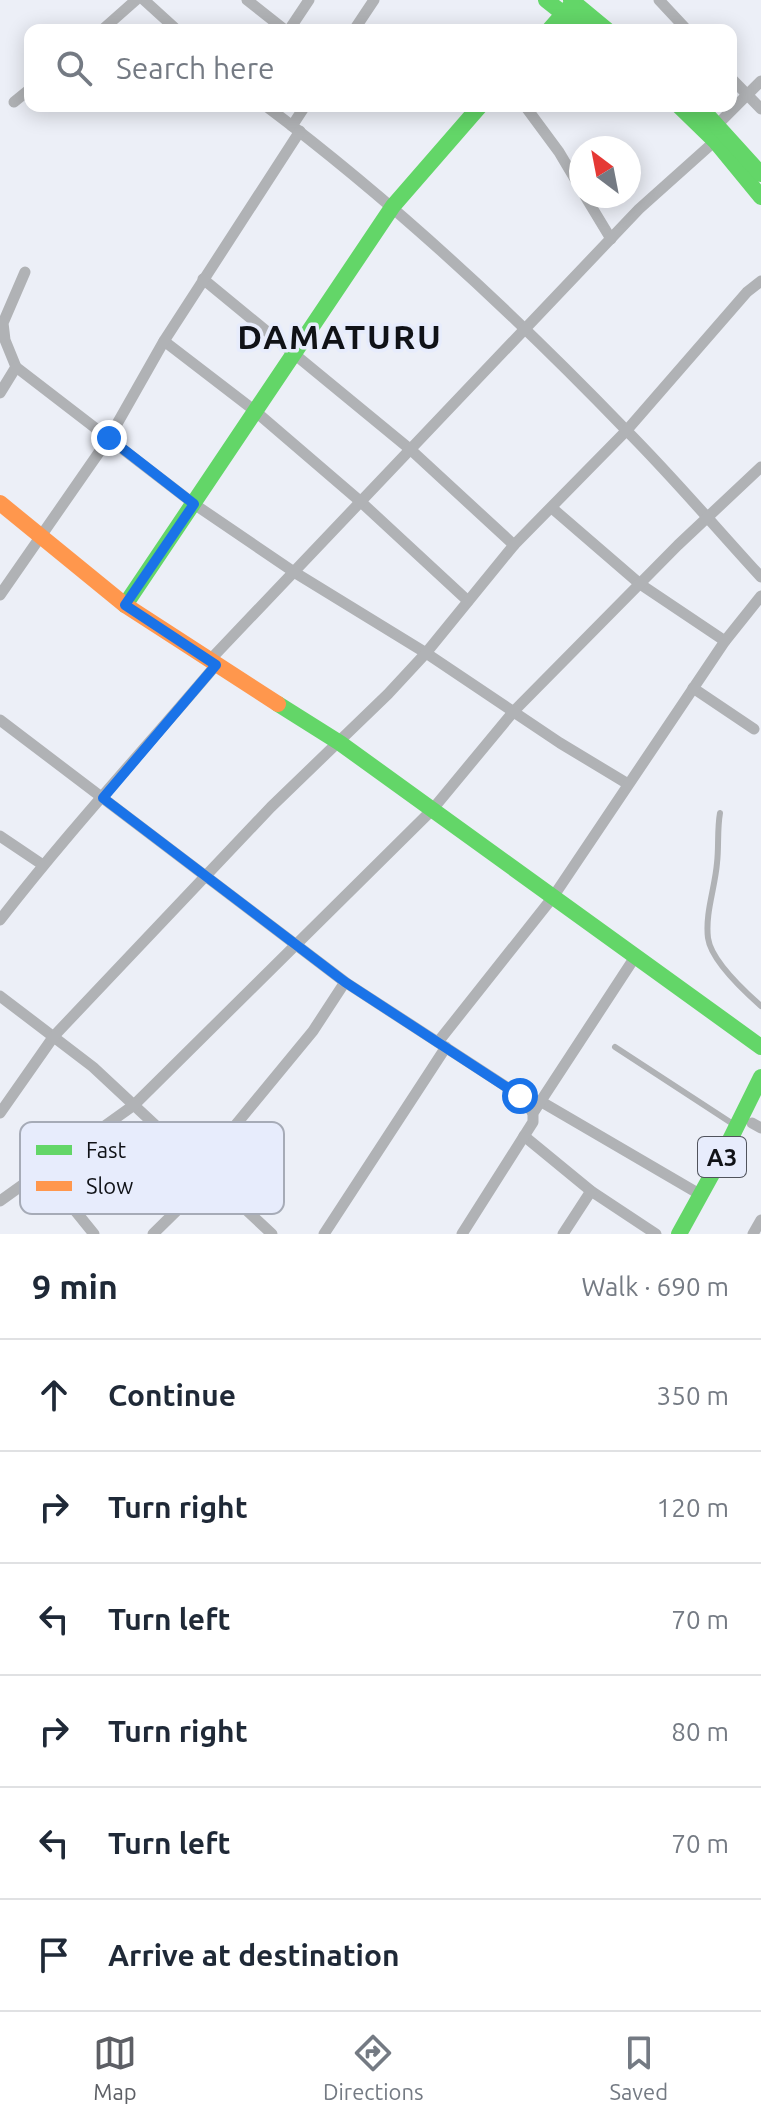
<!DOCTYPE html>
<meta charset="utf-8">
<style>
:root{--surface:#fff;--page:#f6f6f7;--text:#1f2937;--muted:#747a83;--line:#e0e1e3;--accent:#5d5f65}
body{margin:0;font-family:Ubuntu,sans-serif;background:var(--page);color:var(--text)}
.compass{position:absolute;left:569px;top:136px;width:72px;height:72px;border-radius:50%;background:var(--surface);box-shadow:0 4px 20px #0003;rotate:328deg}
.stop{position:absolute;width:24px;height:24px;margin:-18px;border:6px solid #1a73e8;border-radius:50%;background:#fff}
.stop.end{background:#1a73e8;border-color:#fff;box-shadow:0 2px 8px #0008}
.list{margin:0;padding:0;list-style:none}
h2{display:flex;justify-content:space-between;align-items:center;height:104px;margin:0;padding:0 32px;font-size:34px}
h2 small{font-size:26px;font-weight:400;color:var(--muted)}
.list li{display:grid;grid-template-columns:52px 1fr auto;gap:24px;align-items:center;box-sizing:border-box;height:112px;padding:0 32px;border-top:2px solid var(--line)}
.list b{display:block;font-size:30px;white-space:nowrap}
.list em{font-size:26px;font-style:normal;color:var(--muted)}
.icon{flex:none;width:44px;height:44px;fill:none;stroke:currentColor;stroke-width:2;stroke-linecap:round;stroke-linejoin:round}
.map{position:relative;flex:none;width:761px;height:1234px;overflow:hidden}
.search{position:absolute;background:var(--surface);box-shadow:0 4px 20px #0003;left:24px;right:24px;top:24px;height:88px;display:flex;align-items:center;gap:20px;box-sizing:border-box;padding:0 28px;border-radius:16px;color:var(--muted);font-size:30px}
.sheet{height:776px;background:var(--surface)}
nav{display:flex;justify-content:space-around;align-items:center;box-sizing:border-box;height:112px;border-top:2px solid var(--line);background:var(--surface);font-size:22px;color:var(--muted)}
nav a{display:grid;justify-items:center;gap:4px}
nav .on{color:var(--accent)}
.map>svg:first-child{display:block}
</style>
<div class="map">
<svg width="761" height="1234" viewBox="0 0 761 1234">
<rect width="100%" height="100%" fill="#eceff7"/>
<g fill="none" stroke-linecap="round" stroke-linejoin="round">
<g stroke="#b0b2b5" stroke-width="6">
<path d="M720 813C717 830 719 846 717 863 715 888 705 913 708 938 711 960 744 991 761 1006"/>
<polyline points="615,1047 733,1124"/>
</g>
<g stroke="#b0b2b5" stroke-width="11">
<polyline points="144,0 177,30"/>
<polyline points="247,0 285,30"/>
<polyline points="659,0 687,30"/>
<polyline points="102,30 136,0"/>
<polyline points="289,30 309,0"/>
<polyline points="354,30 374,0"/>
<polyline points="731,78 761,109"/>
<polyline points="14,102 30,89"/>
<path d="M266 106C395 203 514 314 626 430 673 477 716 528 761 577"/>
<polyline points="525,106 559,152 581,189"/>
<polyline points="718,124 761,81"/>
<polyline points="292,126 305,106"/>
<polyline points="585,196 611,239"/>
<polyline points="25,272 3,323 5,340 16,367 194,504 294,572 426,653 560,743 628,784"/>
<polyline points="203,279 411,450 514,545"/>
<polyline points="164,341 255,411 361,502 468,601"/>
<polyline points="0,393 16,367"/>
<polyline points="552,508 640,584 725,641"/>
<polyline points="0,595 109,438 164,341 300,131"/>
<polyline points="209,661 639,209 715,141"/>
<polyline points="693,688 754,729"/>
<polyline points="0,720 345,982 502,1084 520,1096 533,1113"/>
<polyline points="0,836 43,865"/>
<path d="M0 920C68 832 144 750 216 665"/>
<polyline points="0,996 93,1067 272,1234"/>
<polyline points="438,1042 553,897 725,641 761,596"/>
<polyline points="540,1101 701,1195"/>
<polyline points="0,1113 54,1036 271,807 388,694 426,653 514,545 627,430 747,292 761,281"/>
<polyline points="752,1123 761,1128"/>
<polyline points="524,1136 591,1191 656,1234"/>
<polyline points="201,1167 313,1031 345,982"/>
<polyline points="43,1171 94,1234"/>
<polyline points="0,1201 134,1105 432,810 514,711 678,545 761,467"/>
<polyline points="153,1234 211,1177"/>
<polyline points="324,1234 446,1047"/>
<polyline points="462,1234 533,1122 533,1113 635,957"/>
<polyline points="563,1234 591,1191"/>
<polyline points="753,1234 761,1220"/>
</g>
<g stroke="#63d668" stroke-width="16">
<polyline points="546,0 584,30"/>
<polyline points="571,0 607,30"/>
<polyline points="549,30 572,4"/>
<polyline points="679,106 715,141 761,197"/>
<polyline points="699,106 761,174"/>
<polyline points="125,605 393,206 480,106"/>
<polyline points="278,704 340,743 761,1047"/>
<polyline points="679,1234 722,1156 761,1077"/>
</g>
<polyline stroke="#ff974d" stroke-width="16" points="0,503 125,605 278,704"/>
</g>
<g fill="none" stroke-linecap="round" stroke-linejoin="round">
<polyline stroke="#1a73e8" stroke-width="10" points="109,438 194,504 125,605 216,665 103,798 345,982 520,1096"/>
</g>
<g text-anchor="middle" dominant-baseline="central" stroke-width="7" stroke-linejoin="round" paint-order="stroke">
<rect fill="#e7ecfc" stroke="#50535c" stroke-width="2" x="698" y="1137" width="48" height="40" rx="6"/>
<g font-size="24" font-weight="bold" fill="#101217">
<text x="722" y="1157">A3</text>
</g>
<g font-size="34" font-weight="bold" letter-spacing="2" fill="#101217" stroke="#e7ecfc">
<text x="340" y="336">DAMATURU</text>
</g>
</g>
<rect x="20" y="1122" width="264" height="92" rx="12" fill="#e7ecfc" stroke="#a6abb7" stroke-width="2"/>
<rect x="36" y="1145" width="36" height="10" fill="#63d668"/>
<rect x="36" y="1181" width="36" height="10" fill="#ff974d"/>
<g font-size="22" fill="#101217">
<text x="86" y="1158">Fast</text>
<text x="86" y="1194">Slow</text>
</g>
</svg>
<svg class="compass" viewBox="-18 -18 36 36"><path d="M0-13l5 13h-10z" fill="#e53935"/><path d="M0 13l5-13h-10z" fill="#747a83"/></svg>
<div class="stop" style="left:520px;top:1096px"></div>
<div class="stop end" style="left:109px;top:438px"></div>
<div class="search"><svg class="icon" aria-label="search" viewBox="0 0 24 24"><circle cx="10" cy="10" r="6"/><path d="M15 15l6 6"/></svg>Search here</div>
</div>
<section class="sheet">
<h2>9 min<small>Walk · 690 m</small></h2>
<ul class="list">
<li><svg class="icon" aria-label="ahead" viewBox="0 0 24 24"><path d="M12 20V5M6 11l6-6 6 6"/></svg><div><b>Continue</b></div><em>350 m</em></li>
<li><svg class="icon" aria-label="right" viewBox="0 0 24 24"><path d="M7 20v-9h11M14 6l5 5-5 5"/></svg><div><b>Turn right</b></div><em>120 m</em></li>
<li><svg class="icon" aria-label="left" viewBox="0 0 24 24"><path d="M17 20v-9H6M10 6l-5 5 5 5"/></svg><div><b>Turn left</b></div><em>70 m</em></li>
<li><svg class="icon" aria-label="right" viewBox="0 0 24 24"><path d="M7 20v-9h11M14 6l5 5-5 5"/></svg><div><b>Turn right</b></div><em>80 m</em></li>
<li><svg class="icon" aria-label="left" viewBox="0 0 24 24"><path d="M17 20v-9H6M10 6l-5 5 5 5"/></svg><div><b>Turn left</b></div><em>70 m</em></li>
<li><svg class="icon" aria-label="arrive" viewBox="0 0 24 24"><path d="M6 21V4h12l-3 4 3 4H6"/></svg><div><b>Arrive at destination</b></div></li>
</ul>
</section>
<nav>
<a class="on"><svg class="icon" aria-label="map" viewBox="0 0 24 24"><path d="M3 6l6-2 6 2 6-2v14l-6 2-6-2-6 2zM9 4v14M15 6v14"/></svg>Map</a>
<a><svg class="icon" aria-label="directions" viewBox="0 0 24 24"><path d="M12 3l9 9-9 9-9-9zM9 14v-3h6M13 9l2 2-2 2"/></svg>Directions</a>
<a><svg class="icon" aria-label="saved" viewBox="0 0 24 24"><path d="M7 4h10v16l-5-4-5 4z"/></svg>Saved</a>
</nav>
